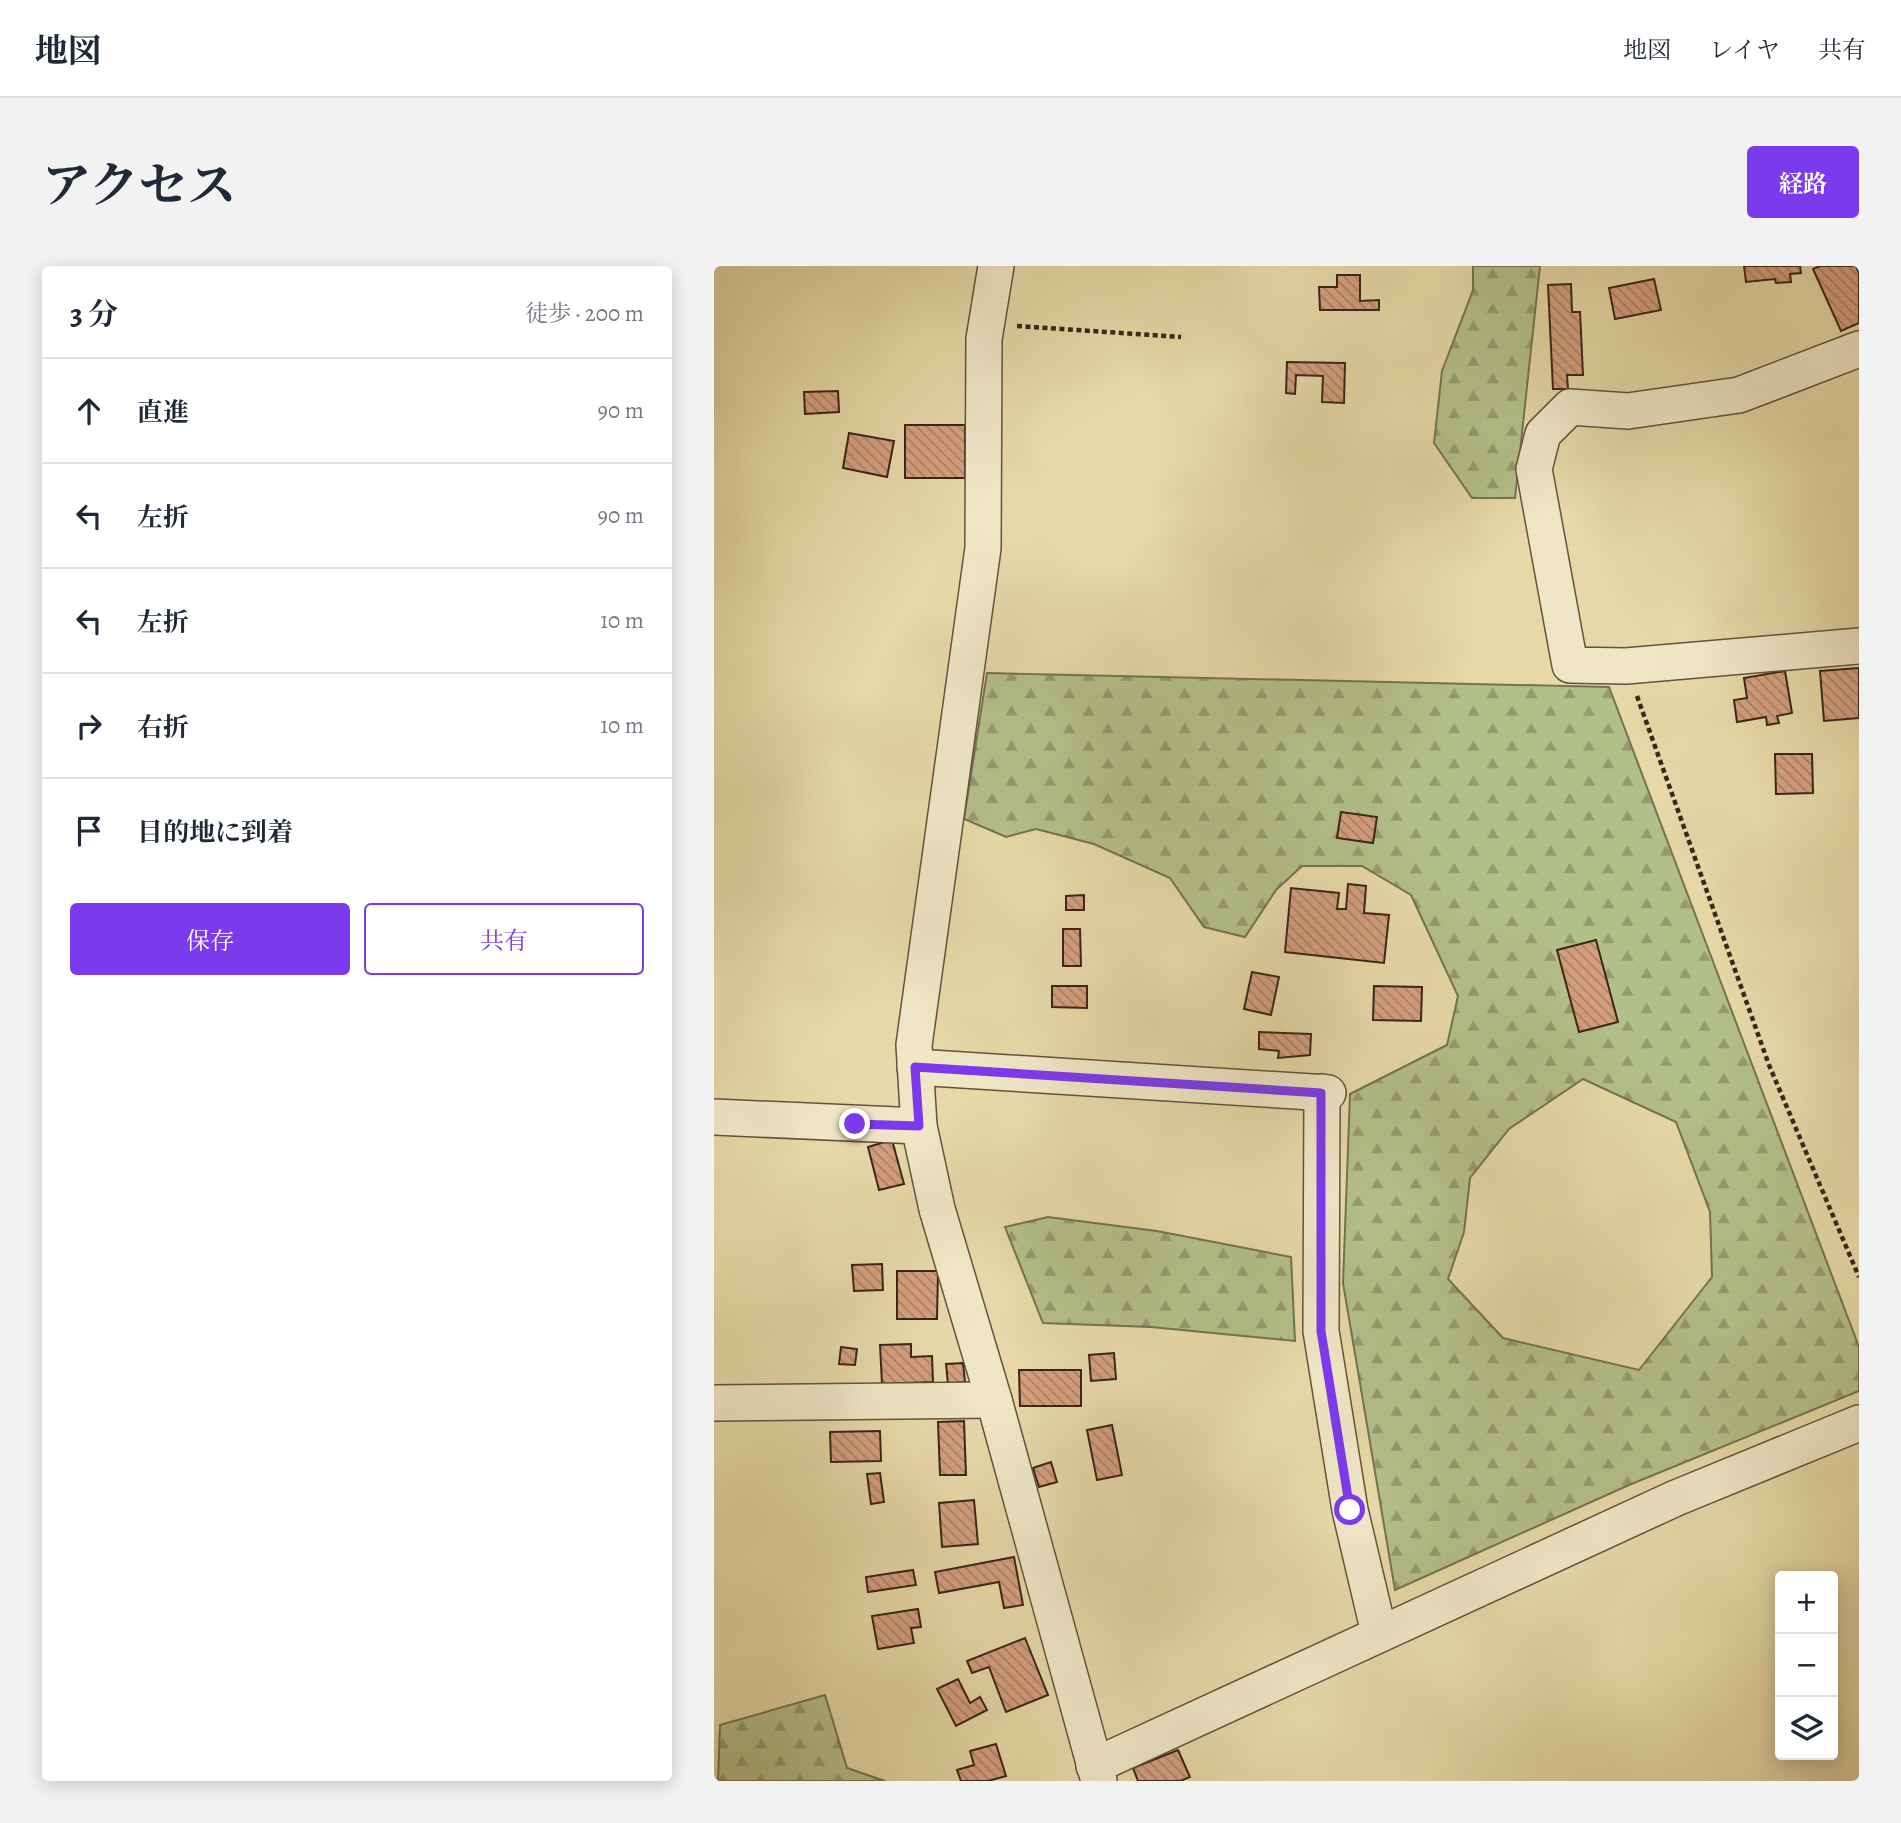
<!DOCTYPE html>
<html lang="ja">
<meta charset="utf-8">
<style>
:root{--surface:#fff;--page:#f2f2f3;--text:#1f2937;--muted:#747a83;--line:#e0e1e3;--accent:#7c3aed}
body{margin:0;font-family:Alegreya,"Noto Serif JP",serif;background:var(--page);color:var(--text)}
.controls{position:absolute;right:21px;bottom:21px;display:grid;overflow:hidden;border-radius:7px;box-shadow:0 4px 18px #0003}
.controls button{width:63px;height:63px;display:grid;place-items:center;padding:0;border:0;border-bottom:2px solid var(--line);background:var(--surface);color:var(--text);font:35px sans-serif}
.stop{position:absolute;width:21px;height:21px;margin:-16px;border:5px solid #7c3aed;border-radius:50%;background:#fff}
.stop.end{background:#7c3aed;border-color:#fff;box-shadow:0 2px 7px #0008}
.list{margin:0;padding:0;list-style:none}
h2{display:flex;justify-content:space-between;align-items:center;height:91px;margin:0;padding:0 28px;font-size:30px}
h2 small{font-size:23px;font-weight:400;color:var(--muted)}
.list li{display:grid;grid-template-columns:46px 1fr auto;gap:21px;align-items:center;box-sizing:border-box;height:105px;padding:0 28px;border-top:2px solid var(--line)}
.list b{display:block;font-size:26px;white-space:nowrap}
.list em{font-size:23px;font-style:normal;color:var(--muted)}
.actions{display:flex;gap:14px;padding:21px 28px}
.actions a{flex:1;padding:16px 0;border:2px solid var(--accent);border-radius:7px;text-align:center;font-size:24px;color:var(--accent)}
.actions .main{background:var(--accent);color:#fff}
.icon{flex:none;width:38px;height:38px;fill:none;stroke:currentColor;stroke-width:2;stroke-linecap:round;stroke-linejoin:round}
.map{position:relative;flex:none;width:1145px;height:1515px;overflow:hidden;border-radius:7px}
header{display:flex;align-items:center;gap:42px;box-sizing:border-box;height:98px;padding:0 35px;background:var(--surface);border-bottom:2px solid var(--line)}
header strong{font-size:33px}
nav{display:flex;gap:38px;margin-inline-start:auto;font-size:24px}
.intro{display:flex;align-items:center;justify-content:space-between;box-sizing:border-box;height:168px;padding:0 42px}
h1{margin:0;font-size:49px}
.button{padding:18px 32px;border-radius:7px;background:var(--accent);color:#fff;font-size:24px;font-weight:700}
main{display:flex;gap:42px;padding:0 42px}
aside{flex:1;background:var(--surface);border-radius:7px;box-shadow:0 4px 18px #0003}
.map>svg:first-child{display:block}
</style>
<header>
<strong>地図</strong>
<nav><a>地図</a><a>レイヤ</a><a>共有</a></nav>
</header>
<div class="intro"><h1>アクセス</h1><a class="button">経路</a></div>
<main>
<aside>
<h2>3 分<small>徒歩 · 200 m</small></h2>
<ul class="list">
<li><svg class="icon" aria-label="ahead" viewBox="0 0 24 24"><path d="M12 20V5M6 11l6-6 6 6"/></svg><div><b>直進</b></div><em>90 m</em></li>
<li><svg class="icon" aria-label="left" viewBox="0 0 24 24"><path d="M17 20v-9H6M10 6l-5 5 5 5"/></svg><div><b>左折</b></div><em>90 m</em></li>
<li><svg class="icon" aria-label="left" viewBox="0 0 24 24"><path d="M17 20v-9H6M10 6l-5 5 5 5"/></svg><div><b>左折</b></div><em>10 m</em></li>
<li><svg class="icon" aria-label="right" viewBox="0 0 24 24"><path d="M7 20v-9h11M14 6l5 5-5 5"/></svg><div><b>右折</b></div><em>10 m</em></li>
<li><svg class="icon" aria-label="arrive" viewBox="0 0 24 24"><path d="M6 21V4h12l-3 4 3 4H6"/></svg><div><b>目的地に到着</b></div></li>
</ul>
<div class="actions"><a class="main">保存</a><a>共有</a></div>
</aside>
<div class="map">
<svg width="1145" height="1515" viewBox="0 0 1145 1515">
<defs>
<pattern id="forest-firs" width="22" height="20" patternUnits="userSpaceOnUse" patternTransform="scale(1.75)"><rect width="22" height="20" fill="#b3bf89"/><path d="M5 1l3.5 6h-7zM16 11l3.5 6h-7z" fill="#939b6f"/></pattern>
<pattern id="building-back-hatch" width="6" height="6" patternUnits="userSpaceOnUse" patternTransform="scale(1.75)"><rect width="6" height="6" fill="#d39e7d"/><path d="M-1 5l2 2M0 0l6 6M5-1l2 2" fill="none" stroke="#ac8166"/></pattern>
</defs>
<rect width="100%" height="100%" fill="#e6d8a7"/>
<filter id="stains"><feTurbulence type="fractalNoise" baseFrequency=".00286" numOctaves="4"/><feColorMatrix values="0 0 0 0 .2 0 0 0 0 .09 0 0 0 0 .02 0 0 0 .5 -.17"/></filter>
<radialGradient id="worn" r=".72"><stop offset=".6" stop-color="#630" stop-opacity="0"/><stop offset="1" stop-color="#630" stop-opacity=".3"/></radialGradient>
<g fill="url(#forest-firs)" stroke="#767251" stroke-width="2" fill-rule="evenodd">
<polygon points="759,0 826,0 801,232 758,232 720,177 728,105 759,24"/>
<path d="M273 407 895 421 1145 1081V1125L915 1219 681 1324 629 1017 636 828 733 779 744 730 697 629 648 600H588L562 624 531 671 490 661 456 612 380 578 322 563 292 571 250 553ZM869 813 962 856 996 946 998 1011 925 1104 789 1072 734 1013 750 966 756 912 795 863Z"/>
<polygon points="334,951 443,965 577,991 581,1075 437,1061 329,1057 291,961"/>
<polygon points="111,1429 133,1502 171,1515 4,1515 6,1459"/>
</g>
<g fill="url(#building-back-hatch)" stroke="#3a2519" stroke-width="2">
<polygon points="1030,0 1086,0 1087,7 1076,8 1077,16 1062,17 1061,13 1032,16"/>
<polygon points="1106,0 1142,0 1145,7 1145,57 1127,65 1099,3"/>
<polygon points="623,9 646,9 646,35 665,34 665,44 606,44 605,21 623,21"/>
<polygon points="940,13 947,44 901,53 895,22"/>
<polygon points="857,18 858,46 866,46 869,109 853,109 854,123 839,123 834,19"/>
<polygon points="573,96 631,97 630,137 608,136 609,110 582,109 581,128 572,127"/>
<polygon points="124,125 125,146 91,148 90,126"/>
<rect x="191" y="159" width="60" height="53"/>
<polygon points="135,167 180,175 173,211 129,202"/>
<polygon points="1145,402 1145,452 1110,455 1106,405"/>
<polygon points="1071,405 1078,447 1063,450 1065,457 1053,459 1052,451 1023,456 1020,434 1033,432 1030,412"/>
<polygon points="1061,488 1098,488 1099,527 1062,528"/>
<polygon points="627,546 663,551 659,577 623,572"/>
<polygon points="634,618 652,620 650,647 675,649 670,697 571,686 577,622 625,627 623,643 632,643"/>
<polygon points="370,629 370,644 352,644 352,630"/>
<polygon points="349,663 366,663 367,700 349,700"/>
<polygon points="882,674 904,756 865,766 843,684"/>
<polygon points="538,706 565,711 557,749 530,743"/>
<polygon points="338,720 373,720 373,742 338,741"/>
<polygon points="660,720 708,721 707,755 659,754"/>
<polygon points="545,766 597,768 596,789 564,792 565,785 545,783"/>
<polygon points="178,874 190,918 165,924 154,881"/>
<polygon points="168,998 169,1024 140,1025 138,999"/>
<polygon points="183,1005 224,1005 223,1053 183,1053"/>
<polygon points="197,1078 197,1091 218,1090 219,1116 168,1118 166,1079"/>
<polygon points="127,1081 143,1083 141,1099 125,1098"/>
<polygon points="400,1087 402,1113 377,1115 375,1089"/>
<polygon points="249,1097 251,1116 234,1118 232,1098"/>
<polygon points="305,1104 367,1104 367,1140 306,1140"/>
<polygon points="250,1155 252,1209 226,1209 224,1156"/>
<polygon points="398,1159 408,1209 383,1214 373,1164"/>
<polygon points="166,1165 167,1195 117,1196 116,1166"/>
<polygon points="337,1196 343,1216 325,1221 319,1202"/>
<polygon points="166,1207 170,1236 157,1238 153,1208"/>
<polygon points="260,1234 264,1278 228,1281 225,1237"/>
<polygon points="300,1291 309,1339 290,1342 285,1316 225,1327 221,1306"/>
<polygon points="199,1304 202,1319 154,1326 152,1311"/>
<polygon points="204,1343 207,1361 197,1362 200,1377 164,1383 158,1350"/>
<polygon points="311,1372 334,1429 292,1446 275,1401 258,1407 253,1395"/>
<polygon points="244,1413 256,1437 266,1431 273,1444 242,1460 223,1423"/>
<polygon points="282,1478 292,1510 274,1515 247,1515 243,1504 260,1499 256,1485"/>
<polygon points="464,1484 476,1511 466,1515 424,1515 419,1502"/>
</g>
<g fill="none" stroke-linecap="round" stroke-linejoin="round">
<defs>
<g id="minor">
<polyline points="282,0 270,73 269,282 200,779 205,860 223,943 280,1134 385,1515"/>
<polyline points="1145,83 1025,129 914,145 856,141 829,168 820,203 856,399 912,400 1145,380"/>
<polyline points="201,801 614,827"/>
<polyline points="608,826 607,1065 636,1244 665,1367"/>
<polyline points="0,851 205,860"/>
<polyline points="0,1137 280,1134"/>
<polyline points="380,1500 962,1232 1145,1157"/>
</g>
</defs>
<use href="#minor" stroke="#65523c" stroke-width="38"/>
<g stroke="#3a2519" stroke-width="4.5" stroke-dasharray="5 3.5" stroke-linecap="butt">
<polyline points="303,60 467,71"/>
<polyline points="923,430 1055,799 1145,1011"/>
</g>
<use href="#minor" stroke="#efe6c6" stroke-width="35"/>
</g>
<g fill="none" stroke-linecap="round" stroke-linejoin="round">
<polyline stroke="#7c3aed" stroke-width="9" points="141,858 205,860 201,801 607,827 607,1065 636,1244"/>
</g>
<rect width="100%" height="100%" filter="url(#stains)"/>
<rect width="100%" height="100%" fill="url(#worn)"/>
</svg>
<div class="controls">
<button>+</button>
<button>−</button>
<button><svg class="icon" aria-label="layers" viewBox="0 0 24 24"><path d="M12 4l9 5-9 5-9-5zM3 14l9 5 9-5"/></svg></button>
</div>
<div class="stop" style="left:636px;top:1244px"></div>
<div class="stop end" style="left:141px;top:858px"></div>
</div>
</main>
